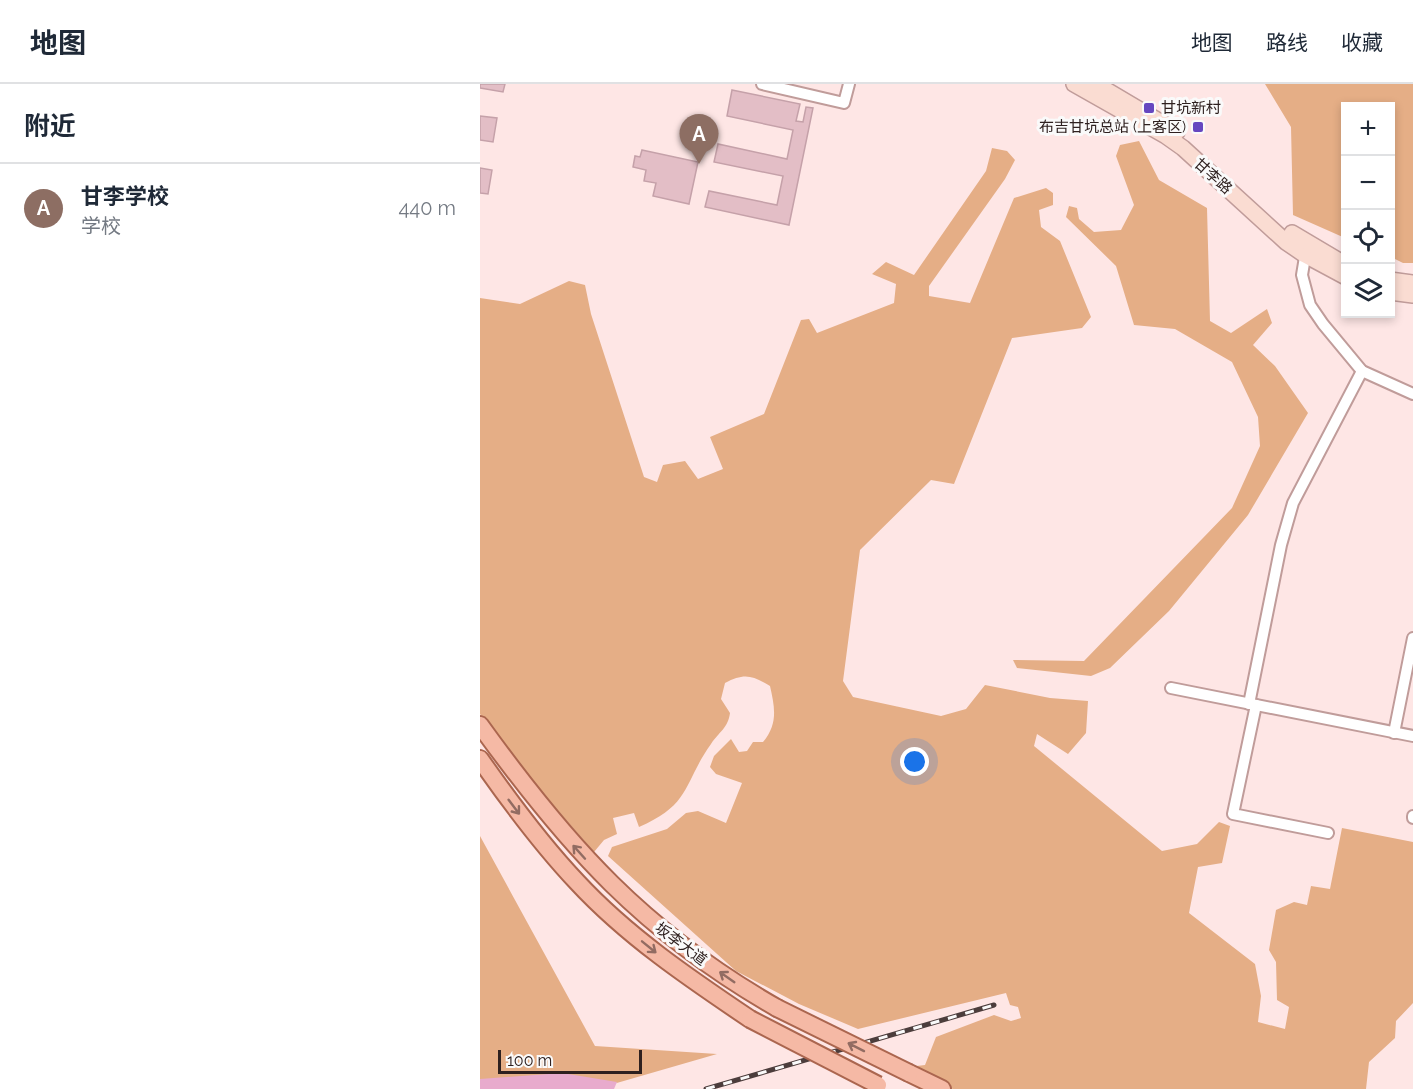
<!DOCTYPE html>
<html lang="zh">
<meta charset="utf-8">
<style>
:root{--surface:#fff;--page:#f6f6f7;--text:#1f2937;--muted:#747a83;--line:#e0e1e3;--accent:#b45309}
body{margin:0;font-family:Raleway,"Noto Sans SC",sans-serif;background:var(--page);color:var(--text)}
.controls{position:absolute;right:18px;top:18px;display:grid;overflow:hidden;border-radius:0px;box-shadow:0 3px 9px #0003}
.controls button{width:54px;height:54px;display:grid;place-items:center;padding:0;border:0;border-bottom:2px solid var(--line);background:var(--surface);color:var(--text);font:30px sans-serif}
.scale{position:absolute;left:18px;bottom:15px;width:144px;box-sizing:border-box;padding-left:6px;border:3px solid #2e201f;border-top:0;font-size:16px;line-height:21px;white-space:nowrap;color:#2e201f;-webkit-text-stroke:4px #fafafa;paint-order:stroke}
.you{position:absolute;left:435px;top:678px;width:21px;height:21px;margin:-15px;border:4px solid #fff;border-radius:50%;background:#1a73e8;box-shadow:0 0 0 9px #1a73e833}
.badge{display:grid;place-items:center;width:39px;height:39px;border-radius:50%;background:var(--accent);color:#fff;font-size:20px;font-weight:700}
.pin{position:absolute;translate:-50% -50px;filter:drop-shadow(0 2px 3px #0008)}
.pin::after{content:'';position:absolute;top:32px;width:21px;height:18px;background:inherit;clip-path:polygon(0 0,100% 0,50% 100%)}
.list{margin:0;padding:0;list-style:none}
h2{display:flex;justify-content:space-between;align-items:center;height:78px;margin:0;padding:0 24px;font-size:26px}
h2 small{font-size:20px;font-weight:400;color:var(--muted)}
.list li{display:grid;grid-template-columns:39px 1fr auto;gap:18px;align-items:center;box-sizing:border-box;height:90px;padding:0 24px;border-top:2px solid var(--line)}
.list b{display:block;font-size:22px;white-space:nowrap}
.list p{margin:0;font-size:20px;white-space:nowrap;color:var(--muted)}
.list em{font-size:20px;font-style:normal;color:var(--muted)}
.icon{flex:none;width:33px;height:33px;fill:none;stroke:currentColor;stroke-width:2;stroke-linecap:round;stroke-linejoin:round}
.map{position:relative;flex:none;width:933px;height:1005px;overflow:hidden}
header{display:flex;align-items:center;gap:36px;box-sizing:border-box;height:84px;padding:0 30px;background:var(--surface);border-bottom:2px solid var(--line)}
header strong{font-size:28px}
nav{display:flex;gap:33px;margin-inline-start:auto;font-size:21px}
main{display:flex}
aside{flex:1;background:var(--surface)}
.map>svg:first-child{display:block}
</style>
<header>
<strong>地图</strong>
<nav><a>地图</a><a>路线</a><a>收藏</a></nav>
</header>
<main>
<aside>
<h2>附近<small></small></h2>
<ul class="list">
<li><span class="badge" style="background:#8d6e63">A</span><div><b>甘李学校</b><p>学校</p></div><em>440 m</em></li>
</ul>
</aside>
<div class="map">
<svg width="933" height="1005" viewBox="0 0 933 1005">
<rect width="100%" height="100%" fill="#fee6e5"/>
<g fill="#e5ae86">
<polygon points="785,0 933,0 933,179 923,179 911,173 910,22 866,22 865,154 813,131 811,43"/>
<polygon points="659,57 679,96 727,124 730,237 751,249 787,225 792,239 773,261 795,282 828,329 768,431 689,527 630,584 611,592 537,584 533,576 604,577 752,424 780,362 778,333 752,278 695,245 654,241 636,182 586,133 589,122 597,124 599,135 614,148 641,146 654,121 636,72 640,61"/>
<path d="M512 64 527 67 535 76 525 95 449 202V212L490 219 534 114 566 104 573 109V121L559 126 561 143 580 157 611 233 602 244 532 254 474 400 451 396 380 466 363 597 373 613 461 632 486 625 505 601 570 614 608 617 606 649 588 670 557 650 554 662 682 767 717 760 739 738 750 742 742 779 718 783 709 829 775 880 781 912 778 938 805 945 809 923 797 916 796 878 789 866 796 826 814 818 827 821 831 802 850 805 862 744 933 758V919L916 937 915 954 889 978 886 1005H473L426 992 428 983 445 981 456 953 514 931 531 937 541 934 538 923 530 921 526 909 378 945 319 920 256 887 128 772 132 763 187 745 206 729 218 727 246 739 262 699 236 690 230 683 234 672 251 655 259 668 267 667 273 658H283C298 640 295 624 290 602 272 591 264 589 245 599L241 615 250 629C248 644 239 648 231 660 203 699 212 720 159 743L154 729 133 734 137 750 124 756 114 768 35 678 0 630V214L40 220 89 197 105 201 111 230 164 393 177 398 183 381 205 377 218 395 243 385 230 353 284 330 321 236 329 235 337 249 414 219 416 200 392 190 406 178 434 191 506 87Z"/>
<polygon points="0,752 115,962 237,970 116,1005 0,1005"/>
</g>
<polygon fill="#e8abcd" points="82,989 137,998 134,1005 0,1005 0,995"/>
<g fill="#e3bec6" stroke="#c5a1a9" stroke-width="1.5">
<polygon points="0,0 25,0 23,8 0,4"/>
<polygon points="252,6 320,20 316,37 323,38 326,23 333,24 309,141 225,123 229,107 297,121 303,92 234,78 238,60 307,75 313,46 247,32"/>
<polygon points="0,32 17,34 13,58 0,56"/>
<polygon points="162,66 218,78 209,120 173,112 176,99 164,97 166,86 153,83 155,72 160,73"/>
<polygon points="0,84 12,86 8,110 0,109"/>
</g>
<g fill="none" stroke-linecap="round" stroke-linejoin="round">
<defs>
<g id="minor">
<polyline points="282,0 364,19 369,0"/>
<polyline points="826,167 822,191 830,221 843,240 882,287 933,310"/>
<polyline points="691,604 933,652"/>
<polyline points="769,620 801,461 813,419 882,287"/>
<polyline points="776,621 753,730 848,749"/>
<polyline points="914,649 933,554"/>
<polyline points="933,734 933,732"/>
</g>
<g id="secondary">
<polyline points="594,0 686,52 703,64 806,158 825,171 866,193"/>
<polyline points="616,0 697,48"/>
<polyline points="812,149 866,181"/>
<polyline points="910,196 933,199"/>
<polyline points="910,208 933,211"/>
</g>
<g id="primary">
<path d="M0 641C88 763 164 848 297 924"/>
<path d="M0 675C30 718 61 760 97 798 147 852 209 894 270 935"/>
<polyline points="429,989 462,1005"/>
</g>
</defs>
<use href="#minor" stroke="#c09c9a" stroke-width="14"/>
<use href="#secondary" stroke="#c09c9a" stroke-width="18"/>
<use href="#primary" stroke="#ab664f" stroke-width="20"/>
<use href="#minor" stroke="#fff" stroke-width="10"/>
<use href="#secondary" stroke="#fadcd2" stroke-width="15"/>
<use href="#primary" stroke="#f5b9a5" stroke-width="16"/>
<defs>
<polyline id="rail" points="226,1005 514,921"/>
</defs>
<use href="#rail" stroke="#4c3d3c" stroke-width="5"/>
<use href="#rail" stroke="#fafafa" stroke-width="3" stroke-dasharray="9" stroke-linecap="butt"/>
<defs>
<g id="primary-bridge">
<polyline points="297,924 429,989"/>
<polyline points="270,935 398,1001"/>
</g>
</defs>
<use href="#primary-bridge" stroke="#ab664f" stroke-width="20" stroke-linecap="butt"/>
<use href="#primary-bridge" stroke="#f5b9a5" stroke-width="16"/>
</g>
<defs><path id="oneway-shaft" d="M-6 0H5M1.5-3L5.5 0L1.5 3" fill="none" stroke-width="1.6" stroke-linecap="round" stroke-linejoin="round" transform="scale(1.5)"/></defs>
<g stroke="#926c62">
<use href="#oneway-shaft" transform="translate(34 723) rotate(53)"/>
<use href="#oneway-shaft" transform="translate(99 768) rotate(-132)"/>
<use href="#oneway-shaft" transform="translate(169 863) rotate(39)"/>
<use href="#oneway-shaft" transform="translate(247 893) rotate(-145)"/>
<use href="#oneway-shaft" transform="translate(376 963) rotate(-153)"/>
</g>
<g fill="#6647c0" stroke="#fafafa" stroke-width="2">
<rect x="663" y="18" width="12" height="12" rx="3"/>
<rect x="712" y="37" width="12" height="12" rx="3"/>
</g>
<g text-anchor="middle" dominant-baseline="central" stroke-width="6" stroke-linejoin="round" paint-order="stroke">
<g font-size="15" fill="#2e201f" stroke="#fafafa" text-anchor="start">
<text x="681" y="24">甘坑新村</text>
<text x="706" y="43" text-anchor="end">布吉甘坑总站 (上客区)</text>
</g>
<g font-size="15" fill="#2e201f" stroke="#fafafa">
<text transform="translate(733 92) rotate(42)">甘李路</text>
<text transform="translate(201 860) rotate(37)">坂李大道</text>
</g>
</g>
</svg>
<div class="controls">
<button>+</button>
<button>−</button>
<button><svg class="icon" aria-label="locate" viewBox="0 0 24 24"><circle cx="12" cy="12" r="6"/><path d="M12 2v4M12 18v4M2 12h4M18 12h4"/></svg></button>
<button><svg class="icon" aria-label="layers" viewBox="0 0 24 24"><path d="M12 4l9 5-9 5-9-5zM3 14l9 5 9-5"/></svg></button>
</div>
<div class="scale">100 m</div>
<div class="you"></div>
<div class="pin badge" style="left:219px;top:80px;background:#8d6e63">A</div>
</div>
</main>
